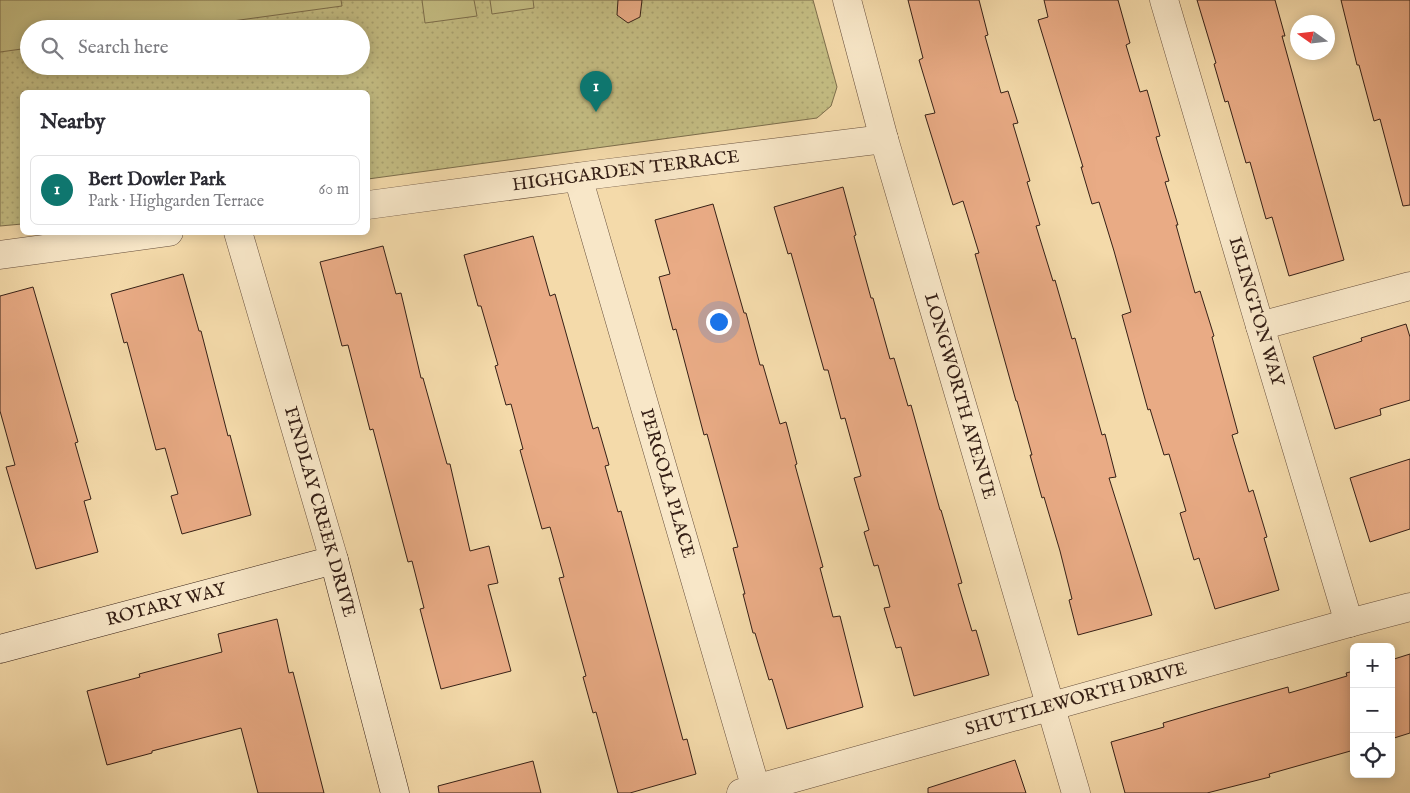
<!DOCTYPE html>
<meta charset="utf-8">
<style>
:root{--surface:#fff;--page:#f7f7f7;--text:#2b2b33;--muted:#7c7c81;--line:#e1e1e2;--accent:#0f766e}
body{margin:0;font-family:"IM FELL English",serif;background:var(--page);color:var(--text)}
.controls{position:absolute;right:15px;bottom:15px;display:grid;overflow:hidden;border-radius:8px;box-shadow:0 2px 12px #0003}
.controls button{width:45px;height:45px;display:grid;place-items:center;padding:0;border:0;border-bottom:1px solid var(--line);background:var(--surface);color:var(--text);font:25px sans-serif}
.compass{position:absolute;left:1290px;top:15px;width:45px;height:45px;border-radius:50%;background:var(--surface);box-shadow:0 2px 12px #0003;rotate:284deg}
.you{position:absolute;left:718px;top:321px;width:18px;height:18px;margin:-12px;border:4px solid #fff;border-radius:50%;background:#1a73e8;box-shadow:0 0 0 8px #1a73e833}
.badge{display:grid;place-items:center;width:32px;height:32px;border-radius:50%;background:var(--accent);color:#fff;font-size:16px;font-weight:700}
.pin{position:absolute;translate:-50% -41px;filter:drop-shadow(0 1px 2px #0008)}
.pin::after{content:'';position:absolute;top:26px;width:18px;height:15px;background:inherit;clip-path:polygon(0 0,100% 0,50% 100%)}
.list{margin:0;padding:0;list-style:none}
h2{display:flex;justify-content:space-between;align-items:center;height:65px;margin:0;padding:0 20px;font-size:21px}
h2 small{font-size:16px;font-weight:400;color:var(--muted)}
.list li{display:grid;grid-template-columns:32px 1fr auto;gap:15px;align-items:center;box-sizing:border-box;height:70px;margin:0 10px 10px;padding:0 10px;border:1px solid var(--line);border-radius:8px}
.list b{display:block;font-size:19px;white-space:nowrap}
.list p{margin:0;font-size:16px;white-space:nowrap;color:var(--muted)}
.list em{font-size:16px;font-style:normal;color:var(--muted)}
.icon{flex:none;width:28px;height:28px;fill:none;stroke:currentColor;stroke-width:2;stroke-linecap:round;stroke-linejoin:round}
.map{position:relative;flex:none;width:1410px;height:793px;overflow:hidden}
.search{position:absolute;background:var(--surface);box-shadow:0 2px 12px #0003;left:20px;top:20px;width:350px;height:55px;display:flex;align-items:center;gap:12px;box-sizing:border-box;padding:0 18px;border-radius:28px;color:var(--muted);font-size:19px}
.panel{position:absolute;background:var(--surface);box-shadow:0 2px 12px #0003;left:20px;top:90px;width:350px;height:145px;border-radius:8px}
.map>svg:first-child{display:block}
</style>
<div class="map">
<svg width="1410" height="793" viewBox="0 0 1410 793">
<defs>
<pattern id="grass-dots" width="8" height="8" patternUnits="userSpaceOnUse" patternTransform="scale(1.25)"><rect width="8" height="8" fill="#c4bd83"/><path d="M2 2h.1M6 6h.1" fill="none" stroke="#a9a270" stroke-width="1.8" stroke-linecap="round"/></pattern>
</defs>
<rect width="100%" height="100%" fill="#f4daaa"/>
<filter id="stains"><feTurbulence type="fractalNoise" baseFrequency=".004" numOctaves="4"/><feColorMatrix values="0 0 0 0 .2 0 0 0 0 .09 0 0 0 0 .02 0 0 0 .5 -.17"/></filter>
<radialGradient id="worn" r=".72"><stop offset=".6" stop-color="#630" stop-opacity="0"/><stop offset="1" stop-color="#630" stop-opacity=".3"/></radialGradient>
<path fill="url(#grass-dots)" stroke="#7d6e4c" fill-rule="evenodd" d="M0 0H813L837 87 831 106 817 118 368 179V92H22V224L0 226ZM29 29H361V66H29Z"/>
<g fill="#c4bd83" stroke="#7d6e4c">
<polygon points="0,0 341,0 342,6 174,29 29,29 29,48 0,52"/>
<polygon points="422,0 474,0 477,16 425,23"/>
<polygon points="490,0 533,0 534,8 492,14"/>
</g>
<g fill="#e9ab85" stroke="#362016">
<polygon points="618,0 642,0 640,17 628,23 617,15"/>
<polygon points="908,0 979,0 988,35 985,36 1001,93 1008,91 1018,123 1013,124 1030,181 1027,182 1040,225 1036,226 1053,281 1055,280 1072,339 1075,338 1102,435 1105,434 1116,477 1109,478 1152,615 1078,635 1069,600 1072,599 1060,551 1044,497 1042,498 1030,455 1032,455 1017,401 1016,401 975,254 979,253 963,201 953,205 925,115 935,113 919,60 923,58"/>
<polygon points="1044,0 1118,0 1130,43 1126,45 1140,92 1147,90 1160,136 1156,137 1169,181 1165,182 1178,225 1176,225 1195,293 1200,291 1214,336 1212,337 1238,433 1232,435 1249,492 1253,490 1267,537 1264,538 1279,590 1215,609 1199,558 1194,560 1180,513 1186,511 1169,454 1164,455 1150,409 1148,410 1122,315 1131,312 1114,251 1099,202 1092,204 1081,167 1083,167 1038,20 1048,17"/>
<polygon points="1197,0 1275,0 1285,36 1282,36 1344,260 1289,276 1272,217 1266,219 1250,162 1246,163 1228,101 1225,102 1214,64 1216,63"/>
<polygon points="1341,0 1410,0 1410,205 1403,206 1380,119 1374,121 1359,65 1357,65"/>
<polygon points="843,187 856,235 854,236 871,298 873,298 890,359 894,358 908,406 911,405 940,510 941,510 962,583 958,584 972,631 976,630 989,675 914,696 901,647 896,648 884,608 890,607 878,565 874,566 864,532 869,530 854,478 861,476 845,418 841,419 828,370 824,370 791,253 788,254 774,207"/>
<polygon points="713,204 744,313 746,313 760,365 763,365 780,424 786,422 797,464 795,465 823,567 820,568 833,617 840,616 863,707 787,729 772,679 769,680 755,633 753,633 743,594 745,594 733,548 738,547 707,434 704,435 676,329 673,330 659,277 670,274 655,220"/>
<polygon points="533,236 550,296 555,294 593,429 598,427 609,465 605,466 618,512 621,511 683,740 687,739 696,774 630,793 618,793 596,712 593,713 583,677 586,676 559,578 564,577 550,527 542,529 520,450 523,449 511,404 506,405 495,366 498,365 481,306 478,306 464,255"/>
<polygon points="383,246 396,294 401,293 421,378 423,378 447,464 450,464 470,551 489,546 498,583 488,585 511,671 441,689 420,609 424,608 412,561 408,562 373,429 370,430 348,345 342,346 320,262"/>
<polygon points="183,274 199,331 201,331 228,436 230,435 251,515 182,534 171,496 178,494 165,448 156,450 127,342 124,343 111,294"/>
<polygon points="33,287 78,442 75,443 91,499 84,501 98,552 36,569 6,467 15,465 0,411 0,296"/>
<polygon points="1406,324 1410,337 1410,400 1380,409 1381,415 1335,429 1313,357 1362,341 1361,338"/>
<polygon points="1410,459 1410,529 1370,542 1350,478"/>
<polygon points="277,619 289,673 293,672 324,793 258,793 241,728 152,751 152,753 107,765 87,691 140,677 139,674 222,652 218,634"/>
<polygon points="1410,654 1410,733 1391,739 1391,660"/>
<polygon points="1354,671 1354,750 1269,774 1270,777 1207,793 1125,793 1111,742 1164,727 1163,723 1214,708 1288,687 1289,693 1347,676 1346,673"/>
<polygon points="1015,760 1026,793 928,793 928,788"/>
<polygon points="533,761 541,793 439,793 438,786"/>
</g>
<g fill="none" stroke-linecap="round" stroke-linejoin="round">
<defs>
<g id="street">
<path id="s1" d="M847 0 884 139 1076 793"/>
<path id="s2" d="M1164 0 1260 326 1349 623"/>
<path id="s3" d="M578 177 756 789"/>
<path id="s4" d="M368 205 592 175 884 139"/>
<polyline points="238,232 334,560"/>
<polyline points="0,255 169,232"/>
<polyline points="1260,326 1410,286"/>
<path id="s5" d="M741 793 1349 623 1410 607"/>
</g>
<g id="secondary">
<path id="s6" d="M0 649 334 560 395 793"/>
</g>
</defs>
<use href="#street" stroke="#664e3b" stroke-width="29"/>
<use href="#secondary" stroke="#362016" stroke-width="29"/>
<use href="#street" stroke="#f8e7c8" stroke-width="28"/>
<use href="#secondary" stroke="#f8e7c8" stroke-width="28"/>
</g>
<g text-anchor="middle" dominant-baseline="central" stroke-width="4.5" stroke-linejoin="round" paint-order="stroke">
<g font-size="18" fill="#362016" stroke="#f8e7c8">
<text stroke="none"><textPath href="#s4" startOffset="260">HIGHGARDEN TERRACE</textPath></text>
<text stroke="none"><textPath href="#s2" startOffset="325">ISLINGTON WAY</textPath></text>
<text stroke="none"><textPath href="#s1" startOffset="412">LONGWORTH AVENUE</textPath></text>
<text stroke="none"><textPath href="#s3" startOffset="319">PERGOLA PLACE</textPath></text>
<text transform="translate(319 512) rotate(74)">FINDLAY CREEK DRIVE</text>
<text stroke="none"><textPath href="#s6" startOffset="172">ROTARY WAY</textPath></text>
<text stroke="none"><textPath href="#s5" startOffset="348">SHUTTLEWORTH DRIVE</textPath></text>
</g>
</g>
<rect width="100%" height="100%" filter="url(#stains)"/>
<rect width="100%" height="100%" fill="url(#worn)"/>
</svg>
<div class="controls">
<button>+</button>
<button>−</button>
<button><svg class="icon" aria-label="locate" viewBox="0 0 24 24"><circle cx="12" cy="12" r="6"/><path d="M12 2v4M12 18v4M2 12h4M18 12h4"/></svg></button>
</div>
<svg class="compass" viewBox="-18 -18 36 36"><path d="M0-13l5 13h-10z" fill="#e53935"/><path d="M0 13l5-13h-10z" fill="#7c7c81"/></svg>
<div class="you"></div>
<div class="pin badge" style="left:596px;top:112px">1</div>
<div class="search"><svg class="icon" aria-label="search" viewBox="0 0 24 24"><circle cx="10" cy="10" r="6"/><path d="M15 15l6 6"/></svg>Search here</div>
<section class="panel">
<h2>Nearby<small></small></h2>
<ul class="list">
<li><span class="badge">1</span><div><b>Bert Dowler Park</b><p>Park · Highgarden Terrace</p></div><em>60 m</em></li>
</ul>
</section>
</div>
